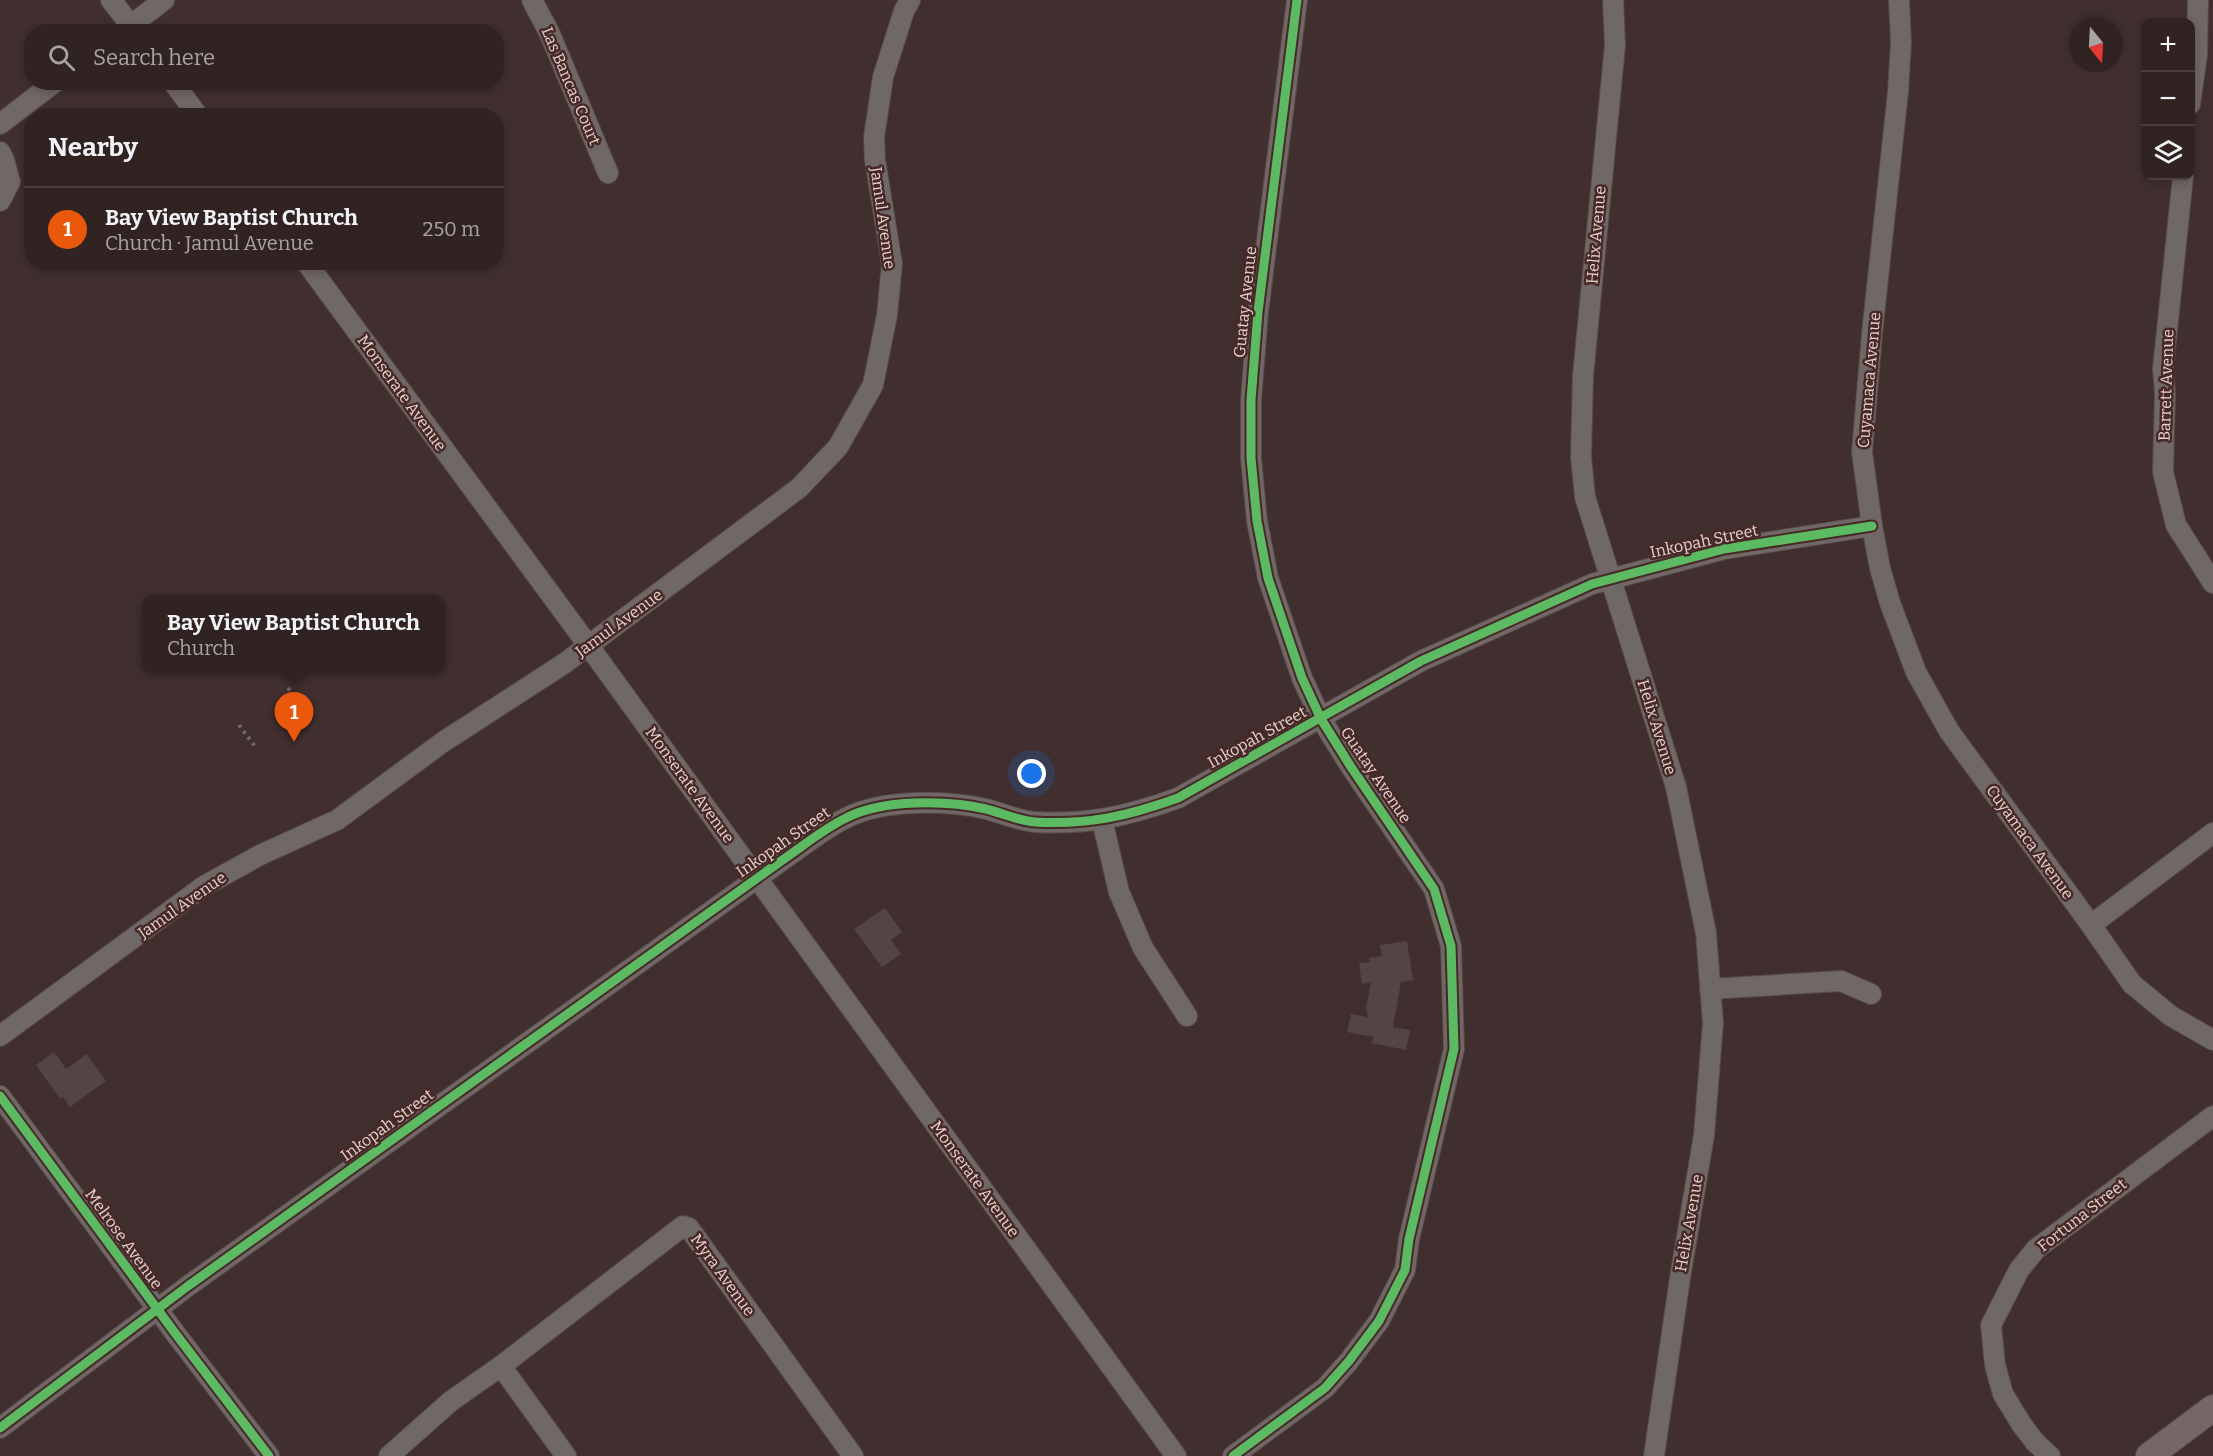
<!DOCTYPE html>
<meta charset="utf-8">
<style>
:root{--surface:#302322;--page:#382b2a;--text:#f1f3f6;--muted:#a8a4a5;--line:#4b4040;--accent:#ea580c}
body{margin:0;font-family:Bitter,serif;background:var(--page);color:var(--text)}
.controls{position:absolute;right:18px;top:18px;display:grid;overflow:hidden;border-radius:12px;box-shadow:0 3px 9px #0003}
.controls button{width:54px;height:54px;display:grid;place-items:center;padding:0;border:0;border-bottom:2px solid var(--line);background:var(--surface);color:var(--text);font:30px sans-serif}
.compass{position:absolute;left:2069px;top:18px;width:54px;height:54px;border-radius:50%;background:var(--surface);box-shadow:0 3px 9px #0003;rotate:162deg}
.you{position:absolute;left:1032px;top:774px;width:21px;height:21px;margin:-15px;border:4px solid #fff;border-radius:50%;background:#1a73e8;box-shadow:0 0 0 9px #1a73e833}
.badge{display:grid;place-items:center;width:39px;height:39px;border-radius:50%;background:var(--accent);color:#fff;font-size:20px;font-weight:700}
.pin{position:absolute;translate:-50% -50px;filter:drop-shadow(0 2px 3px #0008)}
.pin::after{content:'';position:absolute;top:32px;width:21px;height:18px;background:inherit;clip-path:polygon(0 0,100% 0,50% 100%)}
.popup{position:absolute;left:142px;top:595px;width:303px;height:78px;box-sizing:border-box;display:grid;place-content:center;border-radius:12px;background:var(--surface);filter:drop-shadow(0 2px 4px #0005);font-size:20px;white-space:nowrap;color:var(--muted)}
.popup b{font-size:22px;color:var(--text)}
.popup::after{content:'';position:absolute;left:50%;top:100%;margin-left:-12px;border:12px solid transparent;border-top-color:var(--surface)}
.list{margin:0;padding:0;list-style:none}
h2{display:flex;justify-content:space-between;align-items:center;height:78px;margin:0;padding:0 24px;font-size:26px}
h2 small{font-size:20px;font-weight:400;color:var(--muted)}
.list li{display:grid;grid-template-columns:39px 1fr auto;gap:18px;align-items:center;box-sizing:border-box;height:84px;padding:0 24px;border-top:2px solid var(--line)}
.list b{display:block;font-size:22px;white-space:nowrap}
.list p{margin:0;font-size:20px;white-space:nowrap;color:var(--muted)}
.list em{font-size:20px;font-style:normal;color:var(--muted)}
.icon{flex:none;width:33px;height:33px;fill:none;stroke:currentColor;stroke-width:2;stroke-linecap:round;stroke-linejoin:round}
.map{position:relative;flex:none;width:2213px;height:1456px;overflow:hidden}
.search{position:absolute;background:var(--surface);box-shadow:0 3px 9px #0003;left:24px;top:24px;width:480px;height:66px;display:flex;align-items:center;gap:15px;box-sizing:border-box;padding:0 21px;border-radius:24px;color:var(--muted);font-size:22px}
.panel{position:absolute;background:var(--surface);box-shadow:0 3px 9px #0003;left:24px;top:108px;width:480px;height:162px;border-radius:24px}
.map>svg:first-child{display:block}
</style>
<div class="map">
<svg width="2213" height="1456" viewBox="0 0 2213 1456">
<rect width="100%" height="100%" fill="#402f2e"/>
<g fill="#544443">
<polygon points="885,908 902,932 891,940 901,954 882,967 854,929"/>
<polygon points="1407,941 1413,980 1401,982 1393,1027 1410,1030 1406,1050 1372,1043 1373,1037 1347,1032 1351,1014 1368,1017 1366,1008 1371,982 1362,984 1359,963 1370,962 1369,958 1382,956 1380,945"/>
<polygon points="54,1052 66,1069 87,1054 106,1081 70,1107 63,1097 60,1099 36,1065"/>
</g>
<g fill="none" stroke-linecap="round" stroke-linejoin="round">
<defs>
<g id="minor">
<polyline points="111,0 136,32"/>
<polyline points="532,0 550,34 608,173"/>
<polyline points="1613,0 1615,45 1583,376 1581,457 1585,497 1676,787 1706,933 1713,1023 1704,1135 1680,1278 1654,1456"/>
<polyline points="1899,0 1901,42 1898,92 1872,334 1862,452 1872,526 1880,568 1890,603 1916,672 1949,731 2091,925 2132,984 2171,1016 2213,1040"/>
<polyline points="122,32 164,0"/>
<polyline points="173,82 198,116"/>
<polyline points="2190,104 2197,55 2198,0"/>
<polyline points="0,124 55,82"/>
<polyline points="0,152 4,160 10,182 0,201"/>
<polyline points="2183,176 2163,369 2165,393 2163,472 2176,525 2213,583"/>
<polyline points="306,262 588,645 1176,1456"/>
<polyline points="1102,820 1119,892 1143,948 1187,1016"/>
<polyline points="2091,925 2213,833"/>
<polyline points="1710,989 1841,981 1871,994"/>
<polyline points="0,1036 204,886 260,855 337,820 443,742 565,663 799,488 838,447 873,385 887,315 892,264 875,160 874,137 883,77 904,11 910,0"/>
<polyline points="0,1096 175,1333 269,1456"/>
<polyline points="501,1366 566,1456"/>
<path d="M0 1428 188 1286 781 861C802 847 823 829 846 818 882 799 947 800 986 809 1002 813 1019 821 1035 822 1089 825 1128 816 1178 798L1421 661 1592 584 1724 549 1872 526"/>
<polyline points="389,1456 451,1401 501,1366 683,1226 689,1228 853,1456"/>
<polyline points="1233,1456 1325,1388 1349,1361 1379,1321 1405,1270 1409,1239 1454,1049 1451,946 1434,889 1351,767 1321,719 1302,678 1268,578 1257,521 1251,458 1251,400 1258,312 1297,0"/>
<polyline points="2050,1456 2035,1442 2022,1425 2003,1394 1995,1365 1991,1325 2019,1270 2036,1249 2213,1116"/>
</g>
<polyline id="major" points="2149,1456 2213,1408"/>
</defs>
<use href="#minor" stroke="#594b49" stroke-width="22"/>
<use href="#major" stroke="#594b49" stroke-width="28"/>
<g stroke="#746a6a" stroke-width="4" stroke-dasharray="3 4.5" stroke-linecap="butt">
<polyline points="288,688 308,715"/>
<polyline points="239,725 257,749"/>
</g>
<use href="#minor" stroke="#706767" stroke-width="20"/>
<use href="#major" stroke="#746766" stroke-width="26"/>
<defs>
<g id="cycleway">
<polyline points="0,1096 175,1333 269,1456"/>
<path d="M0 1428 188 1286 781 861C802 847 823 829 846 818 882 799 947 800 986 809 1002 813 1019 821 1035 822 1089 825 1128 816 1178 798L1421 661 1592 584 1724 549 1872 526"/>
<polyline points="1233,1456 1325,1388 1349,1361 1379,1321 1405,1270 1409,1239 1454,1049 1451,946 1434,889 1351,767 1321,719 1302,678 1268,578 1257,521 1251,458 1251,400 1258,312 1297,0"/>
</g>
</defs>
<use href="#cycleway" stroke="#472927" stroke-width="13"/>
<use href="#cycleway" stroke="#5cba63" stroke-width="9"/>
</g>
<g text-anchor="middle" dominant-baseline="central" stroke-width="5" stroke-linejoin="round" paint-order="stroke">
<g font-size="16" fill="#e6d2cf" stroke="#472927">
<text transform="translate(571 86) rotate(67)">Las Bancas Court</text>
<text transform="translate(883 218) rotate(82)">Jamul Avenue</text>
<text transform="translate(1596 235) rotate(-85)">Helix Avenue</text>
<text transform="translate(1245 302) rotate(-84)">Guatay Avenue</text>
<text transform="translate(1869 380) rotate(-85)">Cuyamaca Avenue</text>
<text transform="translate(2166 385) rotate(-88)">Barrett Avenue</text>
<text transform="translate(402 393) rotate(54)">Monserate Avenue</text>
<text transform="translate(1704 541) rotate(-12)">Inkopah Street</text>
<text transform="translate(619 623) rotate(-36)">Jamul Avenue</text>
<text transform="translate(1657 727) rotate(73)">Helix Avenue</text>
<text transform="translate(1257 737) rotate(-29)">Inkopah Street</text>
<text transform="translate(1376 775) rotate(56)">Guatay Avenue</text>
<text transform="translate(690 785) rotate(54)">Monserate Avenue</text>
<text transform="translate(783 842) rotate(-35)">Inkopah Street</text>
<text transform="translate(2030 842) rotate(54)">Cuyamaca Avenue</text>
<text transform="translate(182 905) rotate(-35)">Jamul Avenue</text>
<text transform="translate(387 1125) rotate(-36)">Inkopah Street</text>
<text transform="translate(975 1179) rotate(54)">Monserate Avenue</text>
<text transform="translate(2082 1215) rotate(-38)">Fortuna Street</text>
<text transform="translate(1689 1223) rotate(-80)">Helix Avenue</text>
<text transform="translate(124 1239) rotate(54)">Melrose Avenue</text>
<text transform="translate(723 1275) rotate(54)">Myra Avenue</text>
</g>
</g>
</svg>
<div class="controls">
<button>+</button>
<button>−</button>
<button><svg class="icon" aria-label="layers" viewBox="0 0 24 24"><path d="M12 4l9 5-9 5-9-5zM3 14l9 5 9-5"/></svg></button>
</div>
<svg class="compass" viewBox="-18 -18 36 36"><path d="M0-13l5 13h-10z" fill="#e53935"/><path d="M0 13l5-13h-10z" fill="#a8a4a5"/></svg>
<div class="you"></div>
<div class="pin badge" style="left:294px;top:742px">1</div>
<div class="popup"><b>Bay View Baptist Church</b>Church</div>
<div class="search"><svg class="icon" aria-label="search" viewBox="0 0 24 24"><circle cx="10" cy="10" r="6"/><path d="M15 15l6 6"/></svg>Search here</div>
<section class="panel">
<h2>Nearby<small></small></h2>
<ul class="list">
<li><span class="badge">1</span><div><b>Bay View Baptist Church</b><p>Church · Jamul Avenue</p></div><em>250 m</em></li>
</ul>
</section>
</div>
